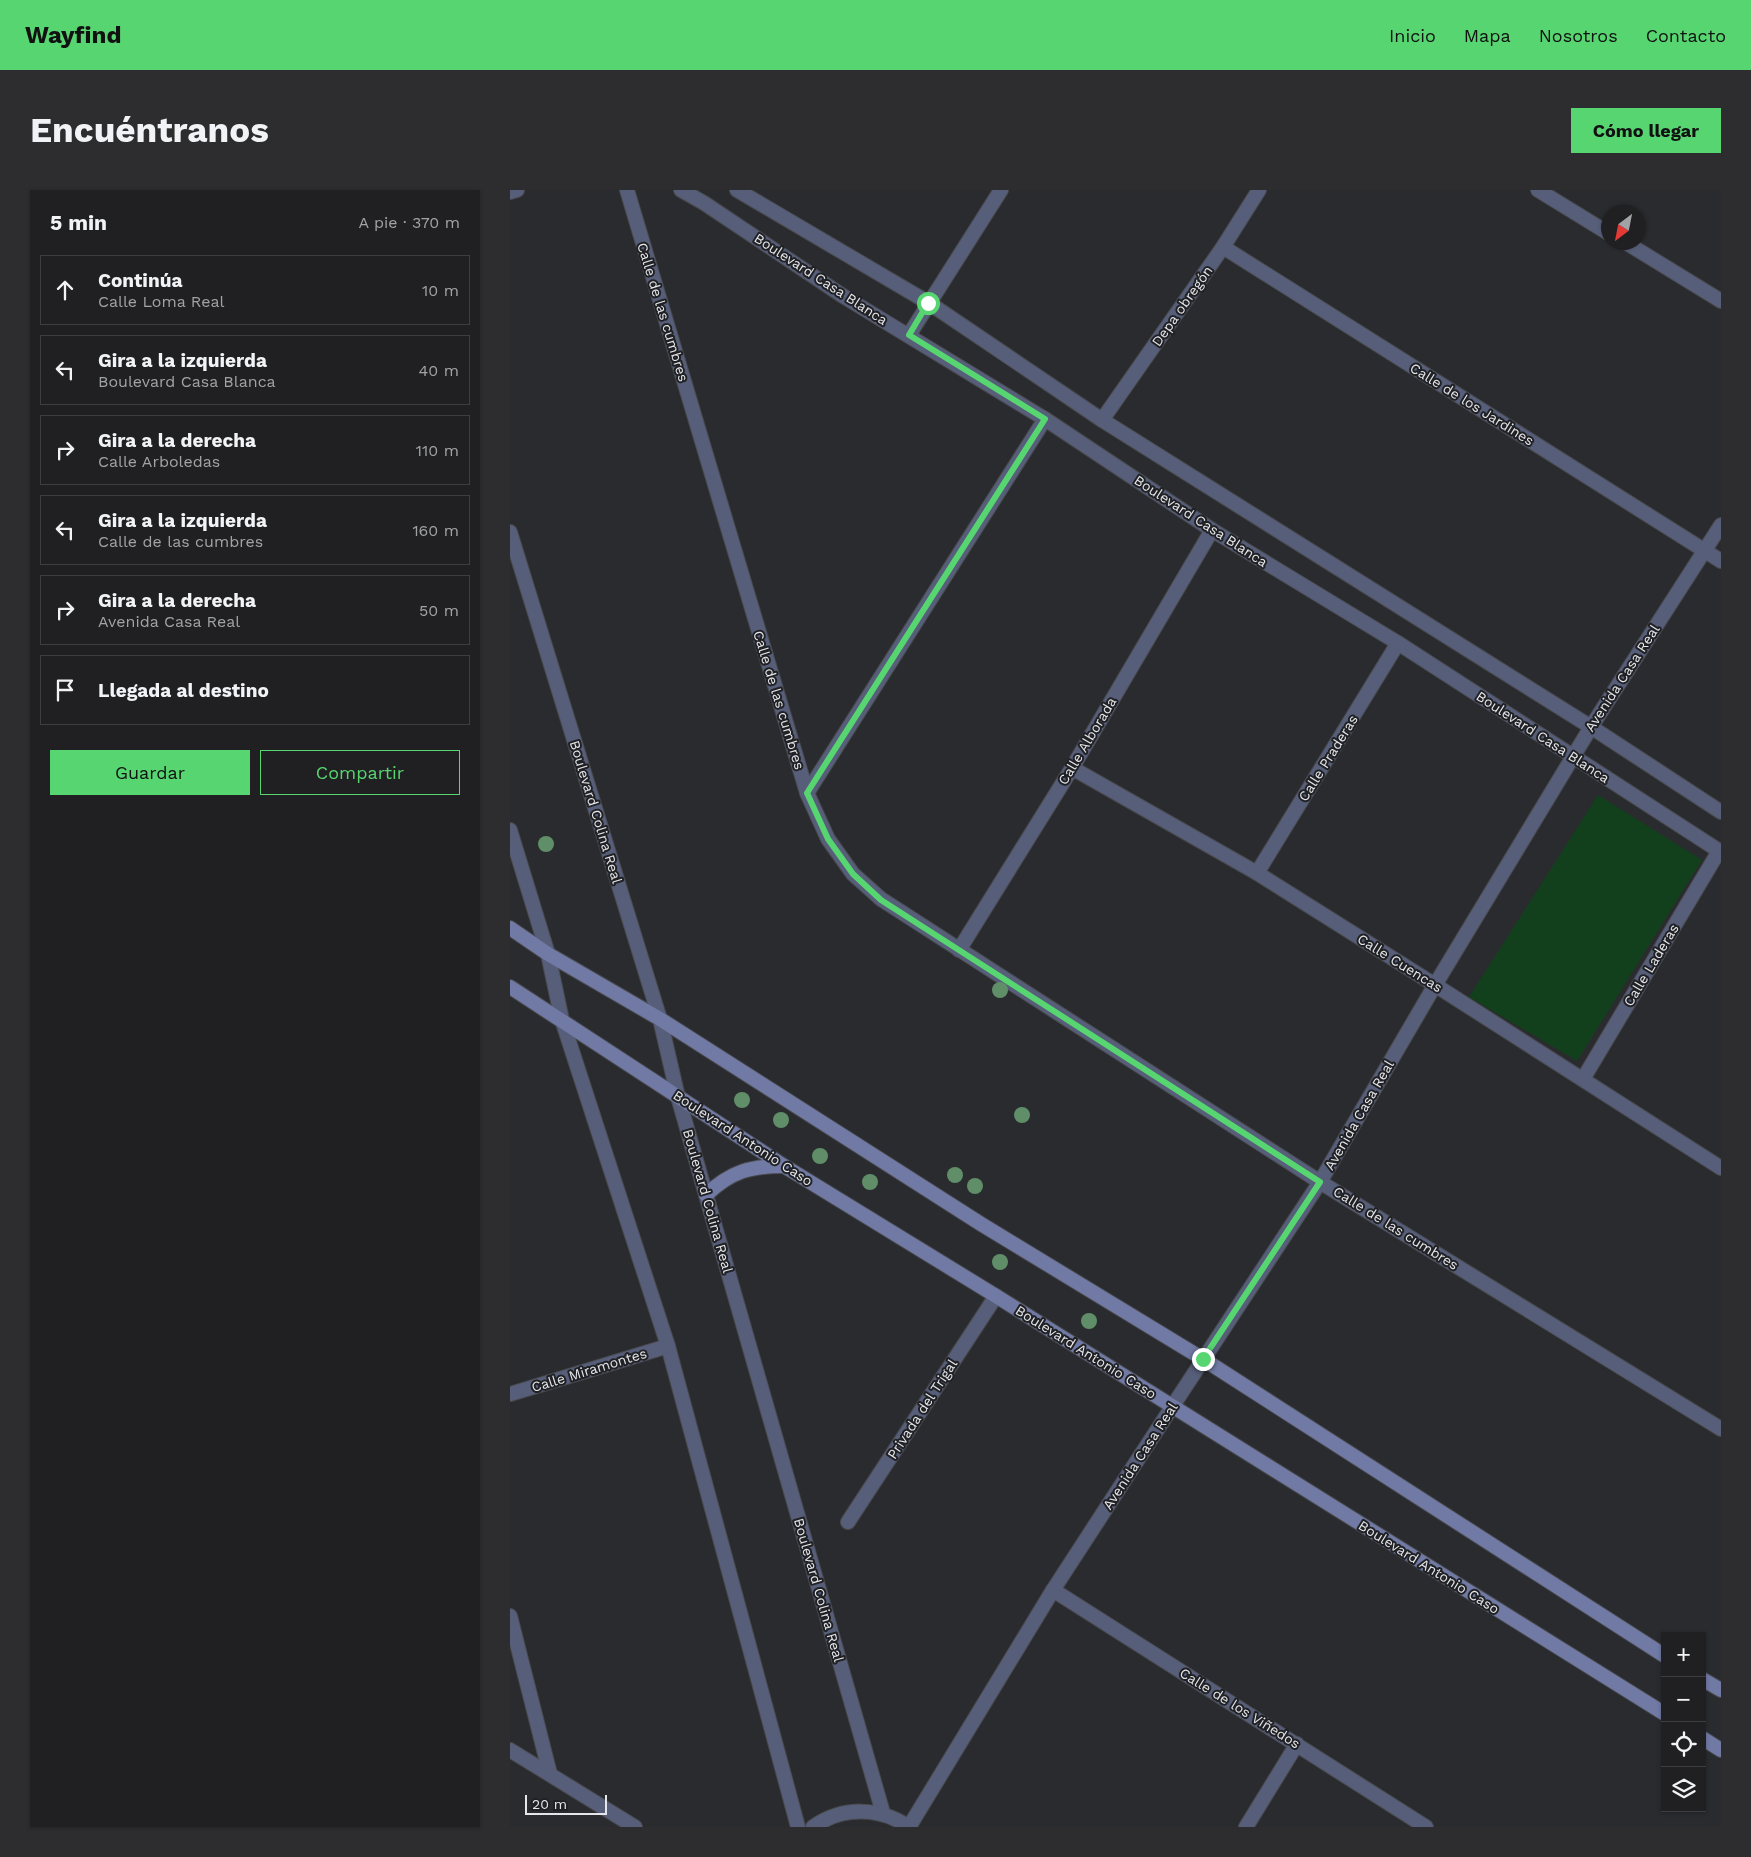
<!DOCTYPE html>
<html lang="es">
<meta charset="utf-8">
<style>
:root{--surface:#202023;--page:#2d2d30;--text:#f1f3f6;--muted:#a2a3a6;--line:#3d3e41;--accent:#57d570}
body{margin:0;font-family:"Work Sans",sans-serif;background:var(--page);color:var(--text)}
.controls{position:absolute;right:15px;bottom:15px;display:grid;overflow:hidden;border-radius:0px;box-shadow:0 1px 4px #0004}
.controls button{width:45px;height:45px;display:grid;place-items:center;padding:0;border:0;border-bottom:1px solid var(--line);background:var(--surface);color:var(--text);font:25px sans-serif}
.compass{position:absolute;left:1091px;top:15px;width:45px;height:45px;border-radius:50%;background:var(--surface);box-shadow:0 1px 4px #0004;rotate:212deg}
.scale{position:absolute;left:15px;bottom:12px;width:82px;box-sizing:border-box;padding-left:5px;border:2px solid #e5e6e9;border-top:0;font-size:14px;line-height:18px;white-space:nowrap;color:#e5e6e9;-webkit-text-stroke:4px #202125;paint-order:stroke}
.stop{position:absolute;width:15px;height:15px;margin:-11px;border:4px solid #57d570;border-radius:50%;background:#fff}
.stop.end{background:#57d570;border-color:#fff;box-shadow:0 1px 5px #0008}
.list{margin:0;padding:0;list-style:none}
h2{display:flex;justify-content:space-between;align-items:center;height:65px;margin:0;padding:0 20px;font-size:21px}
h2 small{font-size:16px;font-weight:400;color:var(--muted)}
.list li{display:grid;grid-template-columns:32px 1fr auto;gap:15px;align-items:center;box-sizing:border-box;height:70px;margin:0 10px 10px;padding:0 10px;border:1px solid var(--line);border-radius:0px}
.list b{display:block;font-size:19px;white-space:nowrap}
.list p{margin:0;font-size:16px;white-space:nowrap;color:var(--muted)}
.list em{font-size:16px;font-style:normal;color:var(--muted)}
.actions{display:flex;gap:10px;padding:15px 20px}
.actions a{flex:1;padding:11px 0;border:1px solid var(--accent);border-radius:0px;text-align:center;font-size:18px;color:var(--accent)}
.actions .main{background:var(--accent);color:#111}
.icon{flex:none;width:28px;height:28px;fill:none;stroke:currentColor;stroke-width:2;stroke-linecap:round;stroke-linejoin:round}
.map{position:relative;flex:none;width:1211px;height:1637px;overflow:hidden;border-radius:0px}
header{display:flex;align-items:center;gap:30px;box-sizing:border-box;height:70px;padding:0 25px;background:var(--accent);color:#111}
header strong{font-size:24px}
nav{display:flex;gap:28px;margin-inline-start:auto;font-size:18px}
.intro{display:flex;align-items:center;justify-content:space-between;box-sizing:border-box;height:120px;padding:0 30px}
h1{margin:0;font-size:35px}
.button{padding:12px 22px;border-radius:0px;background:var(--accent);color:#111;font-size:18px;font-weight:700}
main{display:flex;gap:30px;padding:0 30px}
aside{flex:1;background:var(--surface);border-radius:0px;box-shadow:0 1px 4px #0004}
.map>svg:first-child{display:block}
</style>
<header>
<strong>Wayfind</strong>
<nav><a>Inicio</a><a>Mapa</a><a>Nosotros</a><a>Contacto</a></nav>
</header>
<div class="intro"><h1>Encuéntranos</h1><a class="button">Cómo llegar</a></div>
<main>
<aside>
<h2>5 min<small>A pie · 370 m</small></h2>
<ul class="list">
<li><svg class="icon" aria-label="ahead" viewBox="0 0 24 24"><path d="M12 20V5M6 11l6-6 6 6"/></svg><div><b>Continúa</b><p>Calle Loma Real</p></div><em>10 m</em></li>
<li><svg class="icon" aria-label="left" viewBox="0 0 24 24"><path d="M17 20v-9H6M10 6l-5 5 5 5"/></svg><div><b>Gira a la izquierda</b><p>Boulevard Casa Blanca</p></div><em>40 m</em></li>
<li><svg class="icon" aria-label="right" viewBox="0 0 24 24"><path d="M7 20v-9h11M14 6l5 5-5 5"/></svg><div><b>Gira a la derecha</b><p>Calle Arboledas</p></div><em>110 m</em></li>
<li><svg class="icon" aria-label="left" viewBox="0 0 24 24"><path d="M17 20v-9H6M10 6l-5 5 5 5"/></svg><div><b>Gira a la izquierda</b><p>Calle de las cumbres</p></div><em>160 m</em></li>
<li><svg class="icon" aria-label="right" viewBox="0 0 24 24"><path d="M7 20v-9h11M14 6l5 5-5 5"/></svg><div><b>Gira a la derecha</b><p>Avenida Casa Real</p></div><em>50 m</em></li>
<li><svg class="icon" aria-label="arrive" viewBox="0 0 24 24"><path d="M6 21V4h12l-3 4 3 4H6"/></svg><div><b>Llegada al destino</b></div></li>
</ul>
<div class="actions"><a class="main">Guardar</a><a>Compartir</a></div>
</aside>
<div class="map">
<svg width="1211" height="1637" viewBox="0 0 1211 1637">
<rect width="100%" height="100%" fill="#2a2b2f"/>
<polygon fill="#13401c" points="1088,605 1192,670 1067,871 959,807"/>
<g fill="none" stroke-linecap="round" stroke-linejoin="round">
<defs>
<g id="minor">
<polyline points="117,0 297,603 318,649 343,684 371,709 810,992 1211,1239"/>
<polyline points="1028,0 1098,43"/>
<polyline points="1115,52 1211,111"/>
<polyline points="713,57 1211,371"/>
<polyline points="399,145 491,0"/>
<polyline points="592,230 713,57 749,0"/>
<polyline points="0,342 150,829 168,907 196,1005 373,1623"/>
<polyline points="562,578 747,683 925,795 1211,978"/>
<polyline points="297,603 535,229"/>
<polyline points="0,640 38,764 52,830 158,1156 288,1637"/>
<polyline points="747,683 888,453"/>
<polyline points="449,760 562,578 702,340"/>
<polyline points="1073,889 1209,661"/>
<polyline points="0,1204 158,1156"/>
<polyline points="338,1332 486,1106"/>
<polyline points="543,1400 916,1637"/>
<polyline points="0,1426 40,1584"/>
<polyline points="0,1560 125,1637"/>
<path d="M303 1637C333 1616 370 1617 399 1637"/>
<polyline points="399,1637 543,1400 662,1217 810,992 925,795 1081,537 1211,335"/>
<polyline points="736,1637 787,1554"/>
</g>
<g id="tertiary">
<polyline points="171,0 194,13 333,106 535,229 702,340 888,453 1211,662"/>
<polyline points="227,0 419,113 592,230 1081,537 1211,622"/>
<polyline points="0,2 7,0"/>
</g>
<g id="secondary">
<polyline points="0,738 38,764 150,829 471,1034 693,1169 1155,1466"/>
<polyline points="0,797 274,976 486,1106 1155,1524"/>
<path d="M196 1005C221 981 241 976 274 976"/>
<polyline points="1192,1489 1211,1500"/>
<polyline points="1192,1548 1211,1560"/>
</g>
</defs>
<use href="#minor" stroke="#48494d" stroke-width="16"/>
<use href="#tertiary" stroke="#48494d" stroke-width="16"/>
<use href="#secondary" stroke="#48494d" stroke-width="16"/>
<use href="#minor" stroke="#575e79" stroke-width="14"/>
<use href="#tertiary" stroke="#575e79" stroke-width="14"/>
<use href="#secondary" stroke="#707aa5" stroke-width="14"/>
</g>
<g fill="#608e68">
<circle cx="36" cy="654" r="8"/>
<circle cx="490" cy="800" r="8"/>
<circle cx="232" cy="910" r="8"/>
<circle cx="512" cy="925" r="8"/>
<circle cx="271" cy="930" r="8"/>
<circle cx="310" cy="966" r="8"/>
<circle cx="445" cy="985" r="8"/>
<circle cx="360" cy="992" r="8"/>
<circle cx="465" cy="996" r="8"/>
<circle cx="490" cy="1072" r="8"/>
<circle cx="579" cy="1131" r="8"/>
</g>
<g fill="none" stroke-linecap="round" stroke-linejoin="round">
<polyline stroke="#57d570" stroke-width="6" points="418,113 399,145 535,229 297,603 318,649 343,684 371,710 810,992 693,1169"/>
</g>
<g text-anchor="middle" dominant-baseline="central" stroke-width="4" stroke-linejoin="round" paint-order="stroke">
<g font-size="14" fill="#e5e6e9" stroke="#202125">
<text transform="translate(311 89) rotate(33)">Boulevard Casa Blanca</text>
<text transform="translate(672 116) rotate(-55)">Depa obregón</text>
<text transform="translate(153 122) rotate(73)">Calle de las cumbres</text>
<text transform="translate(962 214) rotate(32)">Calle de los Jardines</text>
<text transform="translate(691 331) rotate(33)">Boulevard Casa Blanca</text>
<text transform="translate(1112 488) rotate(-57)">Avenida Casa Real</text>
<text transform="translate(269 510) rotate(73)">Calle de las cumbres</text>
<text transform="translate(1033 547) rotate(33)">Boulevard Casa Blanca</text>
<text transform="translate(577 551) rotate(-59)">Calle Alborada</text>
<text transform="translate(818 568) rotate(-58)">Calle Praderas</text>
<text transform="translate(86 622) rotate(73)">Boulevard Colina Real</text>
<text transform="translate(890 773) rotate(32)">Calle Cuencas</text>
<text transform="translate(1141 775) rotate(-59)">Calle Laderas</text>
<text transform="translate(849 925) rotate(-60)">Avenida Casa Real</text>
<text transform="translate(233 948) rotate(33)">Boulevard Antonio Caso</text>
<text transform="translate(198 1011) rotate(74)">Boulevard Colina Real</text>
<text transform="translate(886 1038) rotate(32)">Calle de las cumbres</text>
<text transform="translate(576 1162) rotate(32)">Boulevard Antonio Caso</text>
<text transform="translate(79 1180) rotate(-17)">Calle Miramontes</text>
<text transform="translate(412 1219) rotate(-57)">Privada del Trigal</text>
<text transform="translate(630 1266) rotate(-57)">Avenida Casa Real</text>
<text transform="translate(919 1377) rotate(32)">Boulevard Antonio Caso</text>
<text transform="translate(309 1400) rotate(74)">Boulevard Colina Real</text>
<text transform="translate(730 1518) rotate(32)">Calle de los Viñedos</text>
</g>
</g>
</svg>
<div class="controls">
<button>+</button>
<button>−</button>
<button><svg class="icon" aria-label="locate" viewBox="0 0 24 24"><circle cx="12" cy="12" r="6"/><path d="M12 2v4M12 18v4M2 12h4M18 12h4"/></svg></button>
<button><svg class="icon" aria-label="layers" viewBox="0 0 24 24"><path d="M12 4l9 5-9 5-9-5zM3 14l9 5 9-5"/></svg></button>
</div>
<svg class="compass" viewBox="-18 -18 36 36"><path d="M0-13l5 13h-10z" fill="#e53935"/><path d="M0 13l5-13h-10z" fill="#a2a3a6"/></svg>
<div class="scale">20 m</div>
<div class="stop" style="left:418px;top:113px"></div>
<div class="stop end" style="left:693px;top:1169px"></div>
</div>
</main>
